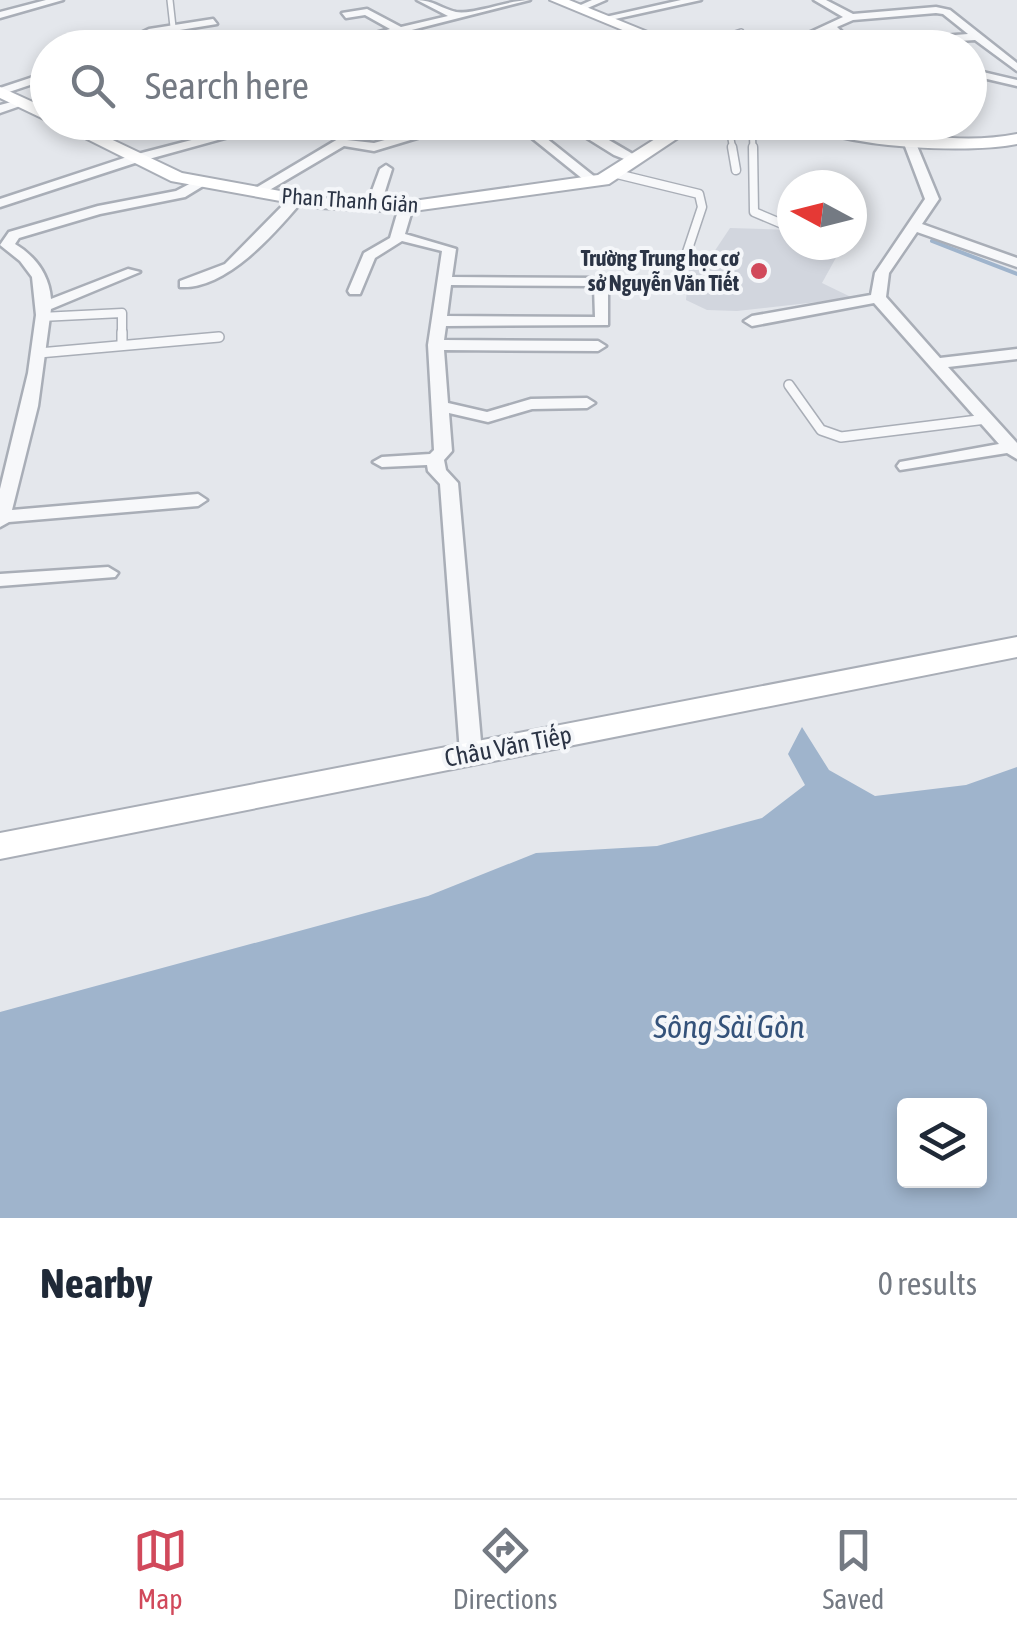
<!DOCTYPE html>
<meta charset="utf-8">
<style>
:root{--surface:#fff;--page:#f2f2f3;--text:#1f2937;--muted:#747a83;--line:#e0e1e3;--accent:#d1495b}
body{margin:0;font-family:"Asap Condensed",sans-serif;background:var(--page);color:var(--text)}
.controls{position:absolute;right:30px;bottom:30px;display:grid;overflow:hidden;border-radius:10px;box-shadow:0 5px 15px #0003}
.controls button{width:90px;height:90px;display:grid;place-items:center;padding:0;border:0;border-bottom:2px solid var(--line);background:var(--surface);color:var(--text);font:50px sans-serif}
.compass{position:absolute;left:777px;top:170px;width:90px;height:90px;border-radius:50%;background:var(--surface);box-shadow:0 5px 15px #0003;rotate:277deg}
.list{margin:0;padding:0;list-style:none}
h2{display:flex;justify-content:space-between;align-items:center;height:130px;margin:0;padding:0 40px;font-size:42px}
h2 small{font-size:32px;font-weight:400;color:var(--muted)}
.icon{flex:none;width:55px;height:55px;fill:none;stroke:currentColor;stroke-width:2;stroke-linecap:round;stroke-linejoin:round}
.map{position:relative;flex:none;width:1017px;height:1218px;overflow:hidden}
.search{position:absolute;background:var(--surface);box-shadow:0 5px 15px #0003;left:30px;right:30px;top:30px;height:110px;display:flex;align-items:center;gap:25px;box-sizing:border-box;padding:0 35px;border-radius:55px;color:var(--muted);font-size:38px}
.sheet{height:280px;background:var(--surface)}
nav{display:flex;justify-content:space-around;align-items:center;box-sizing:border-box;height:140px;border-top:2px solid var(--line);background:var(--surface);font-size:28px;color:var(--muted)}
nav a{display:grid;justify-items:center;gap:5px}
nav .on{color:var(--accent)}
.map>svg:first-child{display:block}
</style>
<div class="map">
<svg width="1017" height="1218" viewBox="0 0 1017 1218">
<rect width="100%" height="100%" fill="#e4e7ec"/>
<polygon fill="#d2d6de" points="730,228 792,230 792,245 843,245 822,283 853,298 737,311 707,310 686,300 690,258 710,258"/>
<path fill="#9fb4cc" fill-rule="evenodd" d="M802 727 829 770 875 796 966 785 1017 767V1218H0V1012L428 896 536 853 657 846 762 818 805 785 788 754ZM904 1106H980V1180H904Z"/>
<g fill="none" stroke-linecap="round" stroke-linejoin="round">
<polyline stroke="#9fb4cc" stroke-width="4" points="932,241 1017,274"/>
<defs>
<g id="lane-far2">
<polyline points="170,0 173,27"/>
<polyline points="694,48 741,32"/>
<polyline points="728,122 733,150"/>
<polyline points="752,122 753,150"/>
</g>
<g id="lane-far1">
<polyline points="732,147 736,170"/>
<polyline points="753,147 754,212 792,228"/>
<polyline points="617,174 699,194 702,207 680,273"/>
<polyline points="41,317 122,313 122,335"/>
</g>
<g id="lane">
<polyline points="122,332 122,345"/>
<polyline points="39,353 219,337"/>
<polyline points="789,385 821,430 841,437 986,419"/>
</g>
<g id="street">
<polygon points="46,0 63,0 0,18 0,12"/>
<path d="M417 0C433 0 442 9 456 12 474 15 508 0 530 0L341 48H321L390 29 365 15 346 18 342 13 367 9 401 27 448 16Z"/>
<polygon points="592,0 606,0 583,10 574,8"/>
<polygon points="681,0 701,0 606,21 601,18"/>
<path d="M814 0H826L853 14 936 7 950 10 1017 63V71L975 40 847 48 828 31 791 48H776L843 17ZM936 13 943 14 968 34 854 43 837 27 853 20Z"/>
<polygon points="213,19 217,24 155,34 125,48 110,48 149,29"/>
<polygon points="573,35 603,46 604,48 588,48 569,40 568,38"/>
<polygon points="970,69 1017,80 1017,86 970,75"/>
<polygon points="48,72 48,79 0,95 0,88"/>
<polygon points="19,100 23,101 23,105 0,113 0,105"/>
<polygon points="261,122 283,122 138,162 0,207 0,199 130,156"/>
<polygon points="449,122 470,122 374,151 344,146 261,195 249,192 338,139 374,143"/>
<polygon points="512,122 526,122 600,181 589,184"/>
<polygon points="561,122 578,122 643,160 637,164 614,155"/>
<polygon points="909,137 915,141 939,199 922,224 1017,258 1017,267 917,232 889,273 886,297 940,358 1017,349 1017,359 948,367 1017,443 1017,459 1007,453 900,470 897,466 900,462 999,444 874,303 752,326 744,321 752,316 871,295 875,273 925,199 903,141"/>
<polygon points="386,165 392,169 380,207 368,210 366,207 380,169"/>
<path d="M197 180 208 183 185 197 100 214 19 238 15 244C35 256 49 274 51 299L128 269 140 272 51 309 38 406 12 510 198 494 207 500 198 506 9 522 0 527V489L28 373 36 315 32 277 20 261 0 245 9 232 98 206 176 191Z"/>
<path d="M292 196 304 199C276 232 227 290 180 287V281L225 264Z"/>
<path d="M406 203 413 207 405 234 456 249 452 277 601 278 608 282V325L446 326 444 340 598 341 606 346 598 351 444 350 448 403 487 412 531 399 587 398 595 403 587 408 532 409 488 422 449 413 452 451 444 460 446 470 458 483 482 753 479 759H463L460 753 440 484 428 471 427 465 382 467 373 462 382 457 430 454 434 450 428 345 442 251 402 241 375 258 360 294H350L348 291 364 253 390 238 399 207ZM451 285 594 286 595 317 447 316Z"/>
<polygon points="108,567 118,573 115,577 0,586 0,574"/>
</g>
<g id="secondary">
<polygon points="550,0 569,0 687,48 666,48"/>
<polygon points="0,87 48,109 48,121 0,98"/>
<polygon points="53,122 75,122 182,173 319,198 406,202 598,175 682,122 702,122 609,184 406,212 319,208 171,181"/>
<path d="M799 122C873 122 942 149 1017 134V144C969 154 839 148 799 122Z"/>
<polygon points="1017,637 1017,657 0,859 0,833"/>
</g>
</defs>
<use href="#lane-far2" stroke="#a9aeb7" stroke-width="8"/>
<use href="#lane-far1" stroke="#a9aeb7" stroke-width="11"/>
<use href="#lane" stroke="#a9aeb7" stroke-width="12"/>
<use href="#street" stroke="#a9aeb7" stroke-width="5"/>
<use href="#secondary" stroke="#a9aeb7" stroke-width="4"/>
<use href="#lane-far2" stroke="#f7f8fa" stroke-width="5"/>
<use href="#lane-far1" stroke="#f7f8fa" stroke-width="8"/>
<use href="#lane" stroke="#f7f8fa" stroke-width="9"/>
<use href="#street" fill="#f7f8fa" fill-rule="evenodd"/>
<use href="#secondary" fill="#fff" fill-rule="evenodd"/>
</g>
<circle fill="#d1495b" stroke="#f4f6f9" stroke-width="4" cx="759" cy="271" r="10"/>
<g text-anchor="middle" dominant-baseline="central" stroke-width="8" stroke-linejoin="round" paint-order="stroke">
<g font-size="22" fill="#2b3445" stroke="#f4f6f9">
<text transform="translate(350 200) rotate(4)">Phan Thanh Giản</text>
</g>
<g font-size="22" font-weight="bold" fill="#2b3445" stroke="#f4f6f9" text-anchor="end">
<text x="739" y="258">Trường Trung học cơ<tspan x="739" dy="25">sở Nguyễn Văn Tiết</tspan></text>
</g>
<g font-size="25" fill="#2b3445" stroke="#f4f6f9">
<text transform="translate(508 746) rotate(-11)">Châu Văn Tiếp</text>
</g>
<g font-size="32" font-style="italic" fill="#34527a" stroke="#f4f6f9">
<text x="729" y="1026">Sông Sài Gòn</text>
</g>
</g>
</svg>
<div class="controls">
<button><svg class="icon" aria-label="layers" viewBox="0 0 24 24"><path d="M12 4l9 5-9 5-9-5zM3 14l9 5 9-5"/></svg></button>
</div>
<svg class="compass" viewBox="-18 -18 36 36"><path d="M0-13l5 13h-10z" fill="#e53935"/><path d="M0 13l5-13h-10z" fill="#747a83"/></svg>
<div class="search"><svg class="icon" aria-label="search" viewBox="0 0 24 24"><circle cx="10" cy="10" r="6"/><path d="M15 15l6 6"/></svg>Search here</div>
</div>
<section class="sheet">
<h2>Nearby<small>0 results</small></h2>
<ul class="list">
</ul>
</section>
<nav>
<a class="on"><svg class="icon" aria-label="map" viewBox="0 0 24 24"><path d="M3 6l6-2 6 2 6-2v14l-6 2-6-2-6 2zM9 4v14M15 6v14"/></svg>Map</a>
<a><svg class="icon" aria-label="directions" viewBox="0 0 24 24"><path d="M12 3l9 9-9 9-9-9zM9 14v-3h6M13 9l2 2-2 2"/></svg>Directions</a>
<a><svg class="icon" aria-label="saved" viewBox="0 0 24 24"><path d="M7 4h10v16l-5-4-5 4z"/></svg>Saved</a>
</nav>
